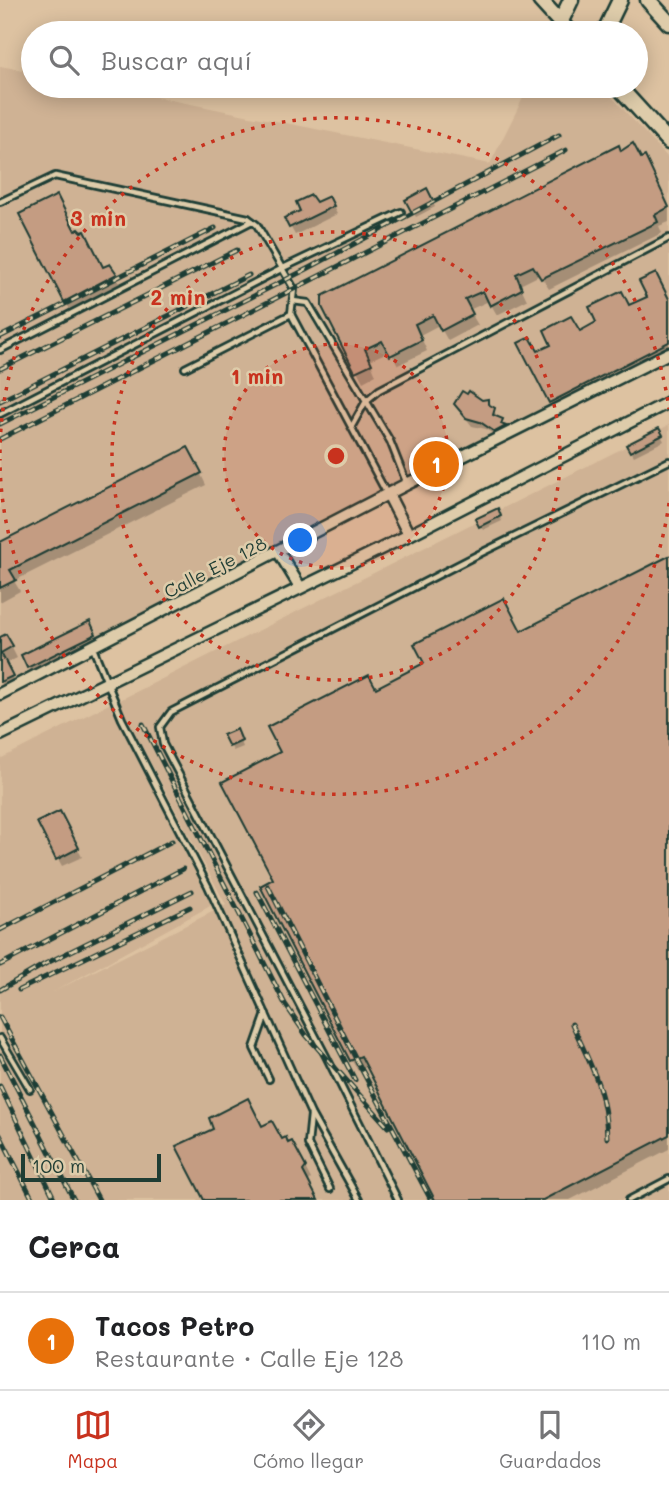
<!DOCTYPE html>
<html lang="es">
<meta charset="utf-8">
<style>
:root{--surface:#fff;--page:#f6f6f6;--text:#202124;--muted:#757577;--line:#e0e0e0;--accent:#c8321e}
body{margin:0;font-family:Mali,sans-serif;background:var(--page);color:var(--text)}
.scale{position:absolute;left:21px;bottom:18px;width:140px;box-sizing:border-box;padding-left:7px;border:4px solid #1f3d34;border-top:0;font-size:19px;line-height:24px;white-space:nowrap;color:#1f3d34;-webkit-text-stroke:5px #deccaa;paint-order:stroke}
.you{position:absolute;left:301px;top:541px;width:24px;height:24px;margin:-18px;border:5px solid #fff;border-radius:50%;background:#1a73e8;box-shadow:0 0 0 10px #1a73e833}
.badge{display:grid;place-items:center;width:46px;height:46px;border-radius:50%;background:var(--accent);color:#fff;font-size:23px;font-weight:700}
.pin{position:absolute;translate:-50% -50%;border:4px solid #fff;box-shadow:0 2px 7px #0006}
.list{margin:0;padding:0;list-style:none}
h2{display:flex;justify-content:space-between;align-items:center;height:91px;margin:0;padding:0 28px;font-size:30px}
h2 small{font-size:23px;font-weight:400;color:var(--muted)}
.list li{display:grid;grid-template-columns:46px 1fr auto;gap:21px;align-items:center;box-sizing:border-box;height:98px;padding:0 28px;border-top:2px solid var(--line)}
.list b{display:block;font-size:26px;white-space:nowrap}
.list p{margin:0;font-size:23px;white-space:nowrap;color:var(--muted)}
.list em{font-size:23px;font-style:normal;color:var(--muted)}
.icon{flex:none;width:38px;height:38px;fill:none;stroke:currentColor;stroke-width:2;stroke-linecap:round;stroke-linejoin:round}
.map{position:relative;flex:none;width:669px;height:1200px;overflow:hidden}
.search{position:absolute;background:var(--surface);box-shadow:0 4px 18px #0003;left:21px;right:21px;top:21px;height:77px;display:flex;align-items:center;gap:18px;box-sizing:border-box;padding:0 24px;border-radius:38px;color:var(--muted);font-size:26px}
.sheet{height:189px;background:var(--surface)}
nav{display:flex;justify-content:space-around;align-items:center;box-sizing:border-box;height:98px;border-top:2px solid var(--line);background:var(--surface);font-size:19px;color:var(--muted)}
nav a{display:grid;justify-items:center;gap:4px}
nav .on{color:var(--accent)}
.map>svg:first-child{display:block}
</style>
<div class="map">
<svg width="669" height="1200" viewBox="0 0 669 1200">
<rect width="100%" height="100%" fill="#ddc2a1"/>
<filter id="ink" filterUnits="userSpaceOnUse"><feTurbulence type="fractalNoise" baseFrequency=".0143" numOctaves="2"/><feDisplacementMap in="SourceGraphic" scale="14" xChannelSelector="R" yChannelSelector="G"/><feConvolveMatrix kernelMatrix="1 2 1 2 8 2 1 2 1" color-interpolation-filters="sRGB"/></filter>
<g filter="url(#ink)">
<g fill="#cfb294">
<polygon points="0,66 33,72 33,86 101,86 490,164 529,86 602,86 669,159 669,346 0,687"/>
<polygon points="669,425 669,1200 0,1200 0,759 111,703 212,905 53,992 226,905 118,701"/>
</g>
<g fill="#0003">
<polygon points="621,153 640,160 650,168 669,208 669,222 659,226 662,233 549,289 540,275 520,285 527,300 497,315 489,301 469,310 478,325 448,341 439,325 420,335 427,351 398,365 390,351 370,360 376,375 363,382 324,307"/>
<polygon points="426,190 435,207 416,217 407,201"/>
<polygon points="328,198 337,214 295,235 286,219"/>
<polygon points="75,233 103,269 109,266 121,286 71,311 65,301"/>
<polygon points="669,302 669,356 556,412 550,402 537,354 579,333"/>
<polygon points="487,401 506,429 500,439 486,429 472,426 461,412"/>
<polygon points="658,430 664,441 634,456 628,446"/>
<polygon points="194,460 206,485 14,581 20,591 0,602 0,544"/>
<polygon points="497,511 502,521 483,530 477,520"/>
<polygon points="669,558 669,1149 570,1200 437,1200 368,1066 358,1071 352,1061 262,887 275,880 282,753 376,690 521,633"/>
<polygon points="89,623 99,642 33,675 23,656"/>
<polygon points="6,636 17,658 5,664 17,687 7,692 0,680 0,639"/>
<polygon points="226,736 239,736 243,747 233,751"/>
<polygon points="63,821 82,857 62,866 58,859"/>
<polygon points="262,1128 289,1145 292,1143 311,1179 308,1182 317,1200 206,1200"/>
</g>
<g fill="#c49c82" stroke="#1f3d34" stroke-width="2">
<polygon points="633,143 641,158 645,156 669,207 655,215 658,222 541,279 533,266 516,274 522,289 490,306 483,291 465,299 473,314 441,331 433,315 415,324 422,340 390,356 382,341 365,349 372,364 355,372 322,307 322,296 619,145 621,151"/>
<polygon points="427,188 434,202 412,213 405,200"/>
<polygon points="57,195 75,231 79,229 82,232 85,231 103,267 110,264 117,274 64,302 19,214"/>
<polygon points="311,195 316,202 329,196 334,206 289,228 284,218 300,211 296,202"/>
<polygon points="656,273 669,299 669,342 549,403 518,343 530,337 538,351 551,345 544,330 571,316 580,331 596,322 589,307 622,291 629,305 647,297 639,281"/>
<polygon points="462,391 467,394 469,391 482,400 488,399 488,404 495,408 493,415 503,419 501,424 506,426 495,432 480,422 466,418 454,404"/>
<polygon points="659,428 663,435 630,452 626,445"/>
<polygon points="188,447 202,473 10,570 16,580 0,588 0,542"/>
<polygon points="498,508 501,516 479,527 475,519"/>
<polygon points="669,556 669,1135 543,1200 435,1200 361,1056 350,1061 260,886 273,879 222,782 280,752 267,727 369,675 376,688 424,663 414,644 504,598 521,631"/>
<polygon points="90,621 96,634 27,668 21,655"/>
<polygon points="6,634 13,646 1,653 13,676 0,682 0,637"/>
<polygon points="237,729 242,741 229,747 223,735"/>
<polygon points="60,811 79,848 56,860 37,822"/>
<polygon points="248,1098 262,1126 272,1121 282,1139 286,1137 288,1143 292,1141 306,1167 303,1171 318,1200 204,1200 176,1146 213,1129 209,1118"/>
</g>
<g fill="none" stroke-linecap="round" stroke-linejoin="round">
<defs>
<g id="lane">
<polyline points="0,202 55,176 248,218 257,225 294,289 291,314 387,494"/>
<polyline points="293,301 308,303 390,441 407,484"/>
<polyline points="0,350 252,221"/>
<polyline points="185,368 291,314"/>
<polyline points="0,414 283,268 401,212"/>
<polyline points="352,426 366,401 379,390 669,238"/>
<polyline points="93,648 122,719 208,886 311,1114 359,1200"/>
<polyline points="266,1014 254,1048 269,1079"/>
<polyline points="0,1038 30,1089"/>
<polyline points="311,1115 308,1144 330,1189"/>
<polyline points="398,1200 326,1056 163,744 160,727 171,712 479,554 669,461"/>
<polyline points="629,1200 669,1179"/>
</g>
<g id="street">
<polyline points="388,494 409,535"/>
<polyline points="278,551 300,587"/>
<polyline points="0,694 407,484 669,353"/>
<polyline points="0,735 409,535 669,402"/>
</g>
<g id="secondary">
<polyline points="540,0 570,33"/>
<polyline points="648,0 669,23"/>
<polyline points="560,23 571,0"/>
<polyline points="604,33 620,0"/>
<polyline points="618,86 669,142"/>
</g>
</defs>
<use href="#lane" stroke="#1f3d34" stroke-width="10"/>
<use href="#street" stroke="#1f3d34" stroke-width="15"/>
<use href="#secondary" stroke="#1f3d34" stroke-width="19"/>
<use href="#lane" stroke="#deccaa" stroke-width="4.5"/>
<use href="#street" stroke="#deccaa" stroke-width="10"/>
<use href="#secondary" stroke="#deccaa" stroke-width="14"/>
<defs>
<g id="rail">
<polyline points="0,337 215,228"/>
<polyline points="0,369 237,250"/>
<polyline points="0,401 249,275"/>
<polyline points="0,424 307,269 559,135"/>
<polyline points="0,439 566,150"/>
<polyline points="143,724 285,1004 306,1035 388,1127"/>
<polyline points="268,886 356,1059 431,1200"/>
<polyline points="257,892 355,1080"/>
<polyline points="0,930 172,841"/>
<polyline points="0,965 183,869"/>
<polyline points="0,990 45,964 192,891"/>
<polyline points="19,990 190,907"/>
<polyline points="0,1017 99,1200"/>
<path d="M572 1024C591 1065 606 1091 607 1138"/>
<polyline points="0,1055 74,1200"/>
<polyline points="0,1086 55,1200"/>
<polyline points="0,1135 33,1200"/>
</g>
</defs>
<use href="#rail" stroke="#1f3d34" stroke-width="5"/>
<use href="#rail" stroke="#deccaa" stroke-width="2.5" stroke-dasharray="8" stroke-linecap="butt"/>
</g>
</g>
<circle cx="336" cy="456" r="112" fill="#c8321e" fill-opacity=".12"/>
<g fill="none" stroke="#c8321e" stroke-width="3.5" stroke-dasharray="3.5 7">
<circle cx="336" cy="456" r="112"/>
<circle cx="336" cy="456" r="224"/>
<path d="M669 503A336 336 0 0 1 0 459M0 453A336 336 0 0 1 669 409"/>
</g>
<g text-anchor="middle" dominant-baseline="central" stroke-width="5" stroke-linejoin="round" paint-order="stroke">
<g font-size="18" fill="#1f3d34" stroke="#deccaa">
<text transform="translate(215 567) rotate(-27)">Calle Eje 128</text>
</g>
</g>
<circle cx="336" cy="456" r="10" fill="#c8321e" stroke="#deccaa" stroke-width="3.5"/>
<g font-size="21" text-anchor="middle" font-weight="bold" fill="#c8321e" stroke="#deccaa" stroke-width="5" stroke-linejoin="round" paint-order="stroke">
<text x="98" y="226">3 min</text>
<text x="178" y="305">2 min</text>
<text x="257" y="384">1 min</text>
</g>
</svg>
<div class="scale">100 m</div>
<div class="you"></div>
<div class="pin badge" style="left:436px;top:464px;background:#e8710a">1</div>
<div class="search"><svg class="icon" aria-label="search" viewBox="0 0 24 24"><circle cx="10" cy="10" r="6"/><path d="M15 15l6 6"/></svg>Buscar aquí</div>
</div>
<section class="sheet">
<h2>Cerca<small></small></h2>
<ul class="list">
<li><span class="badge" style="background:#e8710a">1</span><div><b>Tacos Petro</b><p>Restaurante · Calle Eje 128</p></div><em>110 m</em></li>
</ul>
</section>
<nav>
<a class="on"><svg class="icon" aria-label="map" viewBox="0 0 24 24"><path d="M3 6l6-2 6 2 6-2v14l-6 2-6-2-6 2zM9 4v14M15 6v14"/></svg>Mapa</a>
<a><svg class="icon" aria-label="directions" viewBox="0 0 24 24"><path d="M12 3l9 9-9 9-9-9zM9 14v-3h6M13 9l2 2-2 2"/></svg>Cómo llegar</a>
<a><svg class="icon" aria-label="saved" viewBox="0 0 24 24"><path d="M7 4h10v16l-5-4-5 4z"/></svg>Guardados</a>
</nav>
